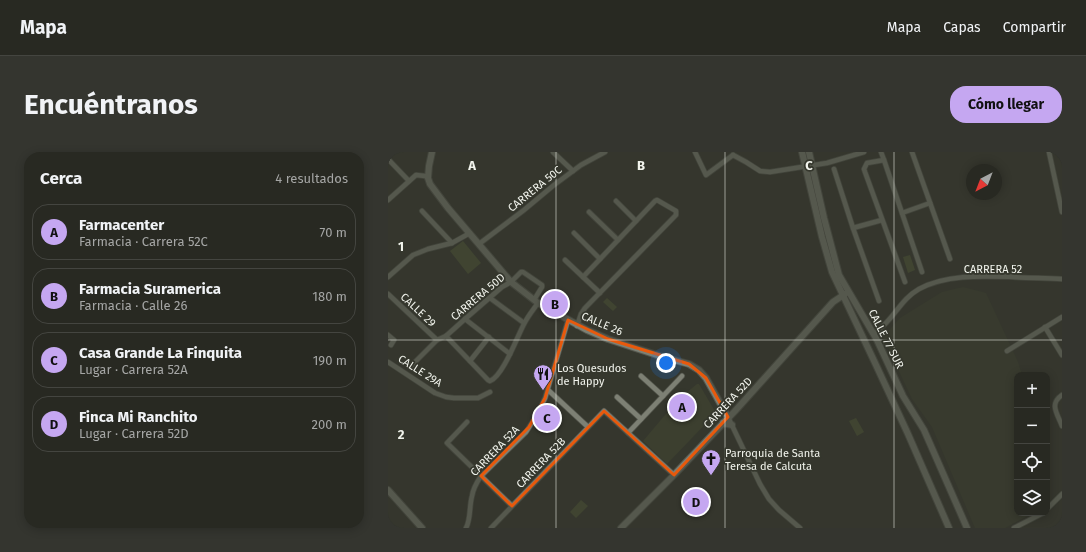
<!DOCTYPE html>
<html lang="es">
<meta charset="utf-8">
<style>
:root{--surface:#282922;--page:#34352f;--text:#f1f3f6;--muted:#a5a6a5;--line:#444540;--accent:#c5a7f1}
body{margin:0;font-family:"Fira Sans",sans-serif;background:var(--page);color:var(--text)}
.controls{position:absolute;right:12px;bottom:12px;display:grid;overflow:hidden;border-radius:8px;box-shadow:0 2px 10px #0003}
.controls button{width:36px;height:36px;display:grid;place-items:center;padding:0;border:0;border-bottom:1px solid var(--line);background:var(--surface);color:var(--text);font:20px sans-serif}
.compass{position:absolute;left:578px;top:12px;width:36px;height:36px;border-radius:50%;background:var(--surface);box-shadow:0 2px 10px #0003;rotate:222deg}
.you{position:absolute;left:278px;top:211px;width:14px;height:14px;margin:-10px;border:3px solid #fff;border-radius:50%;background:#1a73e8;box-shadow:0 0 0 6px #1a73e833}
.badge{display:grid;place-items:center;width:26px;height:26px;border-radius:50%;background:var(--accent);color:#111;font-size:13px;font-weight:700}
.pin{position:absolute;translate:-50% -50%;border:2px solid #fff;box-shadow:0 1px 4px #0006}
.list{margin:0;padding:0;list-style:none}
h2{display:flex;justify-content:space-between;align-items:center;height:52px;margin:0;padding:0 16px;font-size:17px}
h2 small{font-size:13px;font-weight:400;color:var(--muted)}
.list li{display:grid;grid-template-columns:26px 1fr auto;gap:12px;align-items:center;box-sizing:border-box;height:56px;margin:0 8px 8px;padding:0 8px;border:1px solid var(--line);border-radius:16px}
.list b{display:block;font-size:15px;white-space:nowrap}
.list p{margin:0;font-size:13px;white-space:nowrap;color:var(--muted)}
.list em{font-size:13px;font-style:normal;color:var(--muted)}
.icon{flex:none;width:22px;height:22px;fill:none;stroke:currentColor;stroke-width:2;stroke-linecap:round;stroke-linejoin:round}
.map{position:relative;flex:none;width:674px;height:376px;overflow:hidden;border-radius:16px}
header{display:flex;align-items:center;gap:24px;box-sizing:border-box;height:56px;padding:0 20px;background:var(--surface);border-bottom:1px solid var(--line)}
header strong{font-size:19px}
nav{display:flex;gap:22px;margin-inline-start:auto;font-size:14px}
.intro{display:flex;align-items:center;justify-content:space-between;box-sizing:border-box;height:96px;padding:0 24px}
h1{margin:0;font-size:28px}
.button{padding:10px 18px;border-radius:16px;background:var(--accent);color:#111;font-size:14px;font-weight:700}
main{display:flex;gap:24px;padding:0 24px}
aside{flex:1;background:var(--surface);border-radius:16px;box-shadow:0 2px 10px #0003}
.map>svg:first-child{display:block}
</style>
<header>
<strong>Mapa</strong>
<nav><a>Mapa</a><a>Capas</a><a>Compartir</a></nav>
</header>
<div class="intro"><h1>Encuéntranos</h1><a class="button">Cómo llegar</a></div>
<main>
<aside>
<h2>Cerca<small>4 resultados</small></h2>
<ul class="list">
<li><span class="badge">A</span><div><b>Farmacenter</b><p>Farmacia · Carrera 52C</p></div><em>70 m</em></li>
<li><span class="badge">B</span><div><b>Farmacia Suramerica</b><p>Farmacia · Calle 26</p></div><em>180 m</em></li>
<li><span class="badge">C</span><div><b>Casa Grande La Finquita</b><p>Lugar · Carrera 52A</p></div><em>190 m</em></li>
<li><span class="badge">D</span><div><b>Finca Mi Ranchito</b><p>Lugar · Carrera 52D</p></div><em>200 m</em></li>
</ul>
</aside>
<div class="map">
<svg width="674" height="376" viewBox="0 0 674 376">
<rect width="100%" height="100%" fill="#35372d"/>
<g fill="#3c3f2f">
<polygon points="575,135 598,141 630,210 634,223 629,223 629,361 645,361 617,376 587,376 544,275 524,247 495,185 512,166 554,140"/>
<polygon points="309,232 311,232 328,261 279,312 255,289 277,263 298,242 298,241"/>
</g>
<g fill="#4e5535">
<polygon points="75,89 93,111 80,122 62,99"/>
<polygon points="522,103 527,118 520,121 515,105"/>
<polygon points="219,146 229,155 225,159 215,150"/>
<polygon points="468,266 476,280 469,284 461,269"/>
<polygon points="193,348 200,354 188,366 182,360"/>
</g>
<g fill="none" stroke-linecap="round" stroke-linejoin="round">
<defs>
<g id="street">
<polyline points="165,0 185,19"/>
<polyline points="307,0 318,23 345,3"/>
<polyline points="493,0 496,8"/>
<polyline points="524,0 562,107"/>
<polyline points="661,0 674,60"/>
<polyline points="345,3 358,10 372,19 382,20 439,11 476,0"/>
<polyline points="0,7 21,29"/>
<polyline points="446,17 465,76 491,149"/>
<polyline points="0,48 28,23 37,24 40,26"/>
<polyline points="228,49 248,69"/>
<polyline points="34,59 64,91"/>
<polyline points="201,60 230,88"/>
<polyline points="514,61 542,51"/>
<polyline points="465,76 494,68"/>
<polyline points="186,81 212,107"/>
<polyline points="91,92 136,58 166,33 193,13 217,0"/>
<polyline points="177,108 212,141"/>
<polyline points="0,125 25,103 40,97 64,91 82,81"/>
<polyline points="517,130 477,20 476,17 479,11 496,8 534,120"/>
<polyline points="0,142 49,188 58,184 77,167 114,135 123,130 133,120 135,120 154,133 154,135 146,148"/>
<polyline points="102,146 136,171"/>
<polyline points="77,167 122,202"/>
<polyline points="189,174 193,162 197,156 288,63 288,59 269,48 267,49 195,125"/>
<polyline points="657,175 674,203"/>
<path d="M485 182C488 179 492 177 495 174 508 162 515 146 531 137 558 122 595 124 625 125 641 126 658 126 674 127"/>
<polyline points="0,183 6,188 3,193"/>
<path d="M58 184 100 228 102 229C115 224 129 185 136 172 140 164 145 158 150 151"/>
<polyline points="619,199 674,165"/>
<polyline points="82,209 101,185"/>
<polyline points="0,210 47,241 58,245 66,246 90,246 102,240"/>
<polyline points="22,215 49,188"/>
<polyline points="253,224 275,244"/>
<polyline points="159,237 200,275"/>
<path d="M674 243C661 252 669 261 674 274"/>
<polyline points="229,245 253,267"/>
<polyline points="340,265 372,332 381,347 391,358 412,376"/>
<polyline points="79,270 59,291 124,354"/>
<polyline points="240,281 294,224"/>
<polyline points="659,357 674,342"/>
<path d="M78 376C83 367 81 355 84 344 85 337 89 330 93 324L138 280 150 261 157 246 180 168"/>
<polyline points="103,376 216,259 286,323"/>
<polyline points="626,376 655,361"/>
</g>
<g id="secondary">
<polyline points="44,0 41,14 40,26 42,32 60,56 123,130 150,151 199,178 220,187 275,205 301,212 311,218 318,226 340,265"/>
<polyline points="414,0 434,85 444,120 488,213 520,282 561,376"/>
<polyline points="421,0 436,66 451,123 489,188 515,244 536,278 579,376"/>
<polyline points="335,271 344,273"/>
<polyline points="0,338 34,376"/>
<polyline points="233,376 286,323 347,259 445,150 457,142"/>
</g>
</defs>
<use href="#street" stroke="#54564d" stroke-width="6"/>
<use href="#secondary" stroke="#54564d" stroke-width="8"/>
<use href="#street" stroke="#7d8074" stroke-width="4.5"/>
<use href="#secondary" stroke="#7d8074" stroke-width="6"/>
</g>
<path d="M0 0H674V376H0ZM180 168 220 187 301 212 318 226 340 265 286 323 216 259 124 354 93 324 141 275 157 246Z" fill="#35372d" fill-opacity=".55" fill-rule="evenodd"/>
<path fill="none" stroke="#e8590c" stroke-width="3" stroke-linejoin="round" d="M180 168 220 187 301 212 318 226 340 265 286 323 216 259 124 354 93 324 141 275 157 246Z"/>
<path fill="none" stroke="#f2f4ed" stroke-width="1" stroke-opacity="0.55" d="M168 0V376M337 0V376M506 0V376M0 188H674"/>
<defs>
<symbol id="restaurant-pin" viewBox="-11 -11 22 30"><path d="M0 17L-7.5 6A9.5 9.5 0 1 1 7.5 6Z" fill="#c5a7f1" stroke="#35372d"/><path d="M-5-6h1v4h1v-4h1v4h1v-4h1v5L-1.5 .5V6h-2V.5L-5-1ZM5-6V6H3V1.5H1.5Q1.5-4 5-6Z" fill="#111"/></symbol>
<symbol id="church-pin" viewBox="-11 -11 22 30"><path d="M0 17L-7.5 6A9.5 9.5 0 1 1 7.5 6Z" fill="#c5a7f1" stroke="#35372d"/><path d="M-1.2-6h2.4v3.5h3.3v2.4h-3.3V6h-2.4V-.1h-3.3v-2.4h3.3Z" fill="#111"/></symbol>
</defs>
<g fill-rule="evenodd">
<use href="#restaurant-pin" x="144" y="211" width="22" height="30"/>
<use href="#church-pin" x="312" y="296" width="22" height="30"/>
</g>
<g text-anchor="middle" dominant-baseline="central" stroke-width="3.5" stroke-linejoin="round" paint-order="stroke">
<g font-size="11" fill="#f2f4ed" stroke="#35372d">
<text transform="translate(147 37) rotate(-39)">CARRERA 50C</text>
<text x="605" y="117">CARRERA 52</text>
<text transform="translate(90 145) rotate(-40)">CARRERA 50D</text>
<text transform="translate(30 158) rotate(43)">CALLE 29</text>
<text transform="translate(214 172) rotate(23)">CALLE 26</text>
<text transform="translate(498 187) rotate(63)">CALLE 77 SUR</text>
<text transform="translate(32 219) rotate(32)">CALLE 29A</text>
<text transform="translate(340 251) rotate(-47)">CARRERA 52D</text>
<text transform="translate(107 299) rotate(-46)">CARRERA 52A</text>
<text transform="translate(153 311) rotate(-46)">CARRERA 52B</text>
</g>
<g font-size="11" fill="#f2f4ed" stroke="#35372d" text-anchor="start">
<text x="169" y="216">Los Quesudos<tspan x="169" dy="13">de Happy</tspan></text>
<text x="337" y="301">Parroquia de Santa<tspan x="337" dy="13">Teresa de Calcuta</tspan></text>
</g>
</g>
<g font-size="13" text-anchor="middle" font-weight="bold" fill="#f2f4ed" stroke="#35372d" stroke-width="3.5" stroke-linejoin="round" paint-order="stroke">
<text x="84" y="18">A</text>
<text x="253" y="18">B</text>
<text x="421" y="18">C</text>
<text x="13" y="99">1</text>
<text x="13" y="287">2</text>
</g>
</svg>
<div class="controls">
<button>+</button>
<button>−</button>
<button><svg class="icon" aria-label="locate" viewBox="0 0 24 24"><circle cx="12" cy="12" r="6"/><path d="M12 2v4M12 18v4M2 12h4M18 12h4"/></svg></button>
<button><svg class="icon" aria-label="layers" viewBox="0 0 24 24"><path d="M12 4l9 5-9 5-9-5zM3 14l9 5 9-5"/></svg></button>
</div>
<svg class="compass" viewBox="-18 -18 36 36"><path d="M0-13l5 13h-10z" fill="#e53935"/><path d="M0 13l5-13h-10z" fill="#a5a6a5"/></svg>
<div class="you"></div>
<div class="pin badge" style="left:294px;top:255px">A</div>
<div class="pin badge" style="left:167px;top:152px">B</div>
<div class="pin badge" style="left:159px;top:266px">C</div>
<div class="pin badge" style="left:308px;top:350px">D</div>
</div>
</main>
